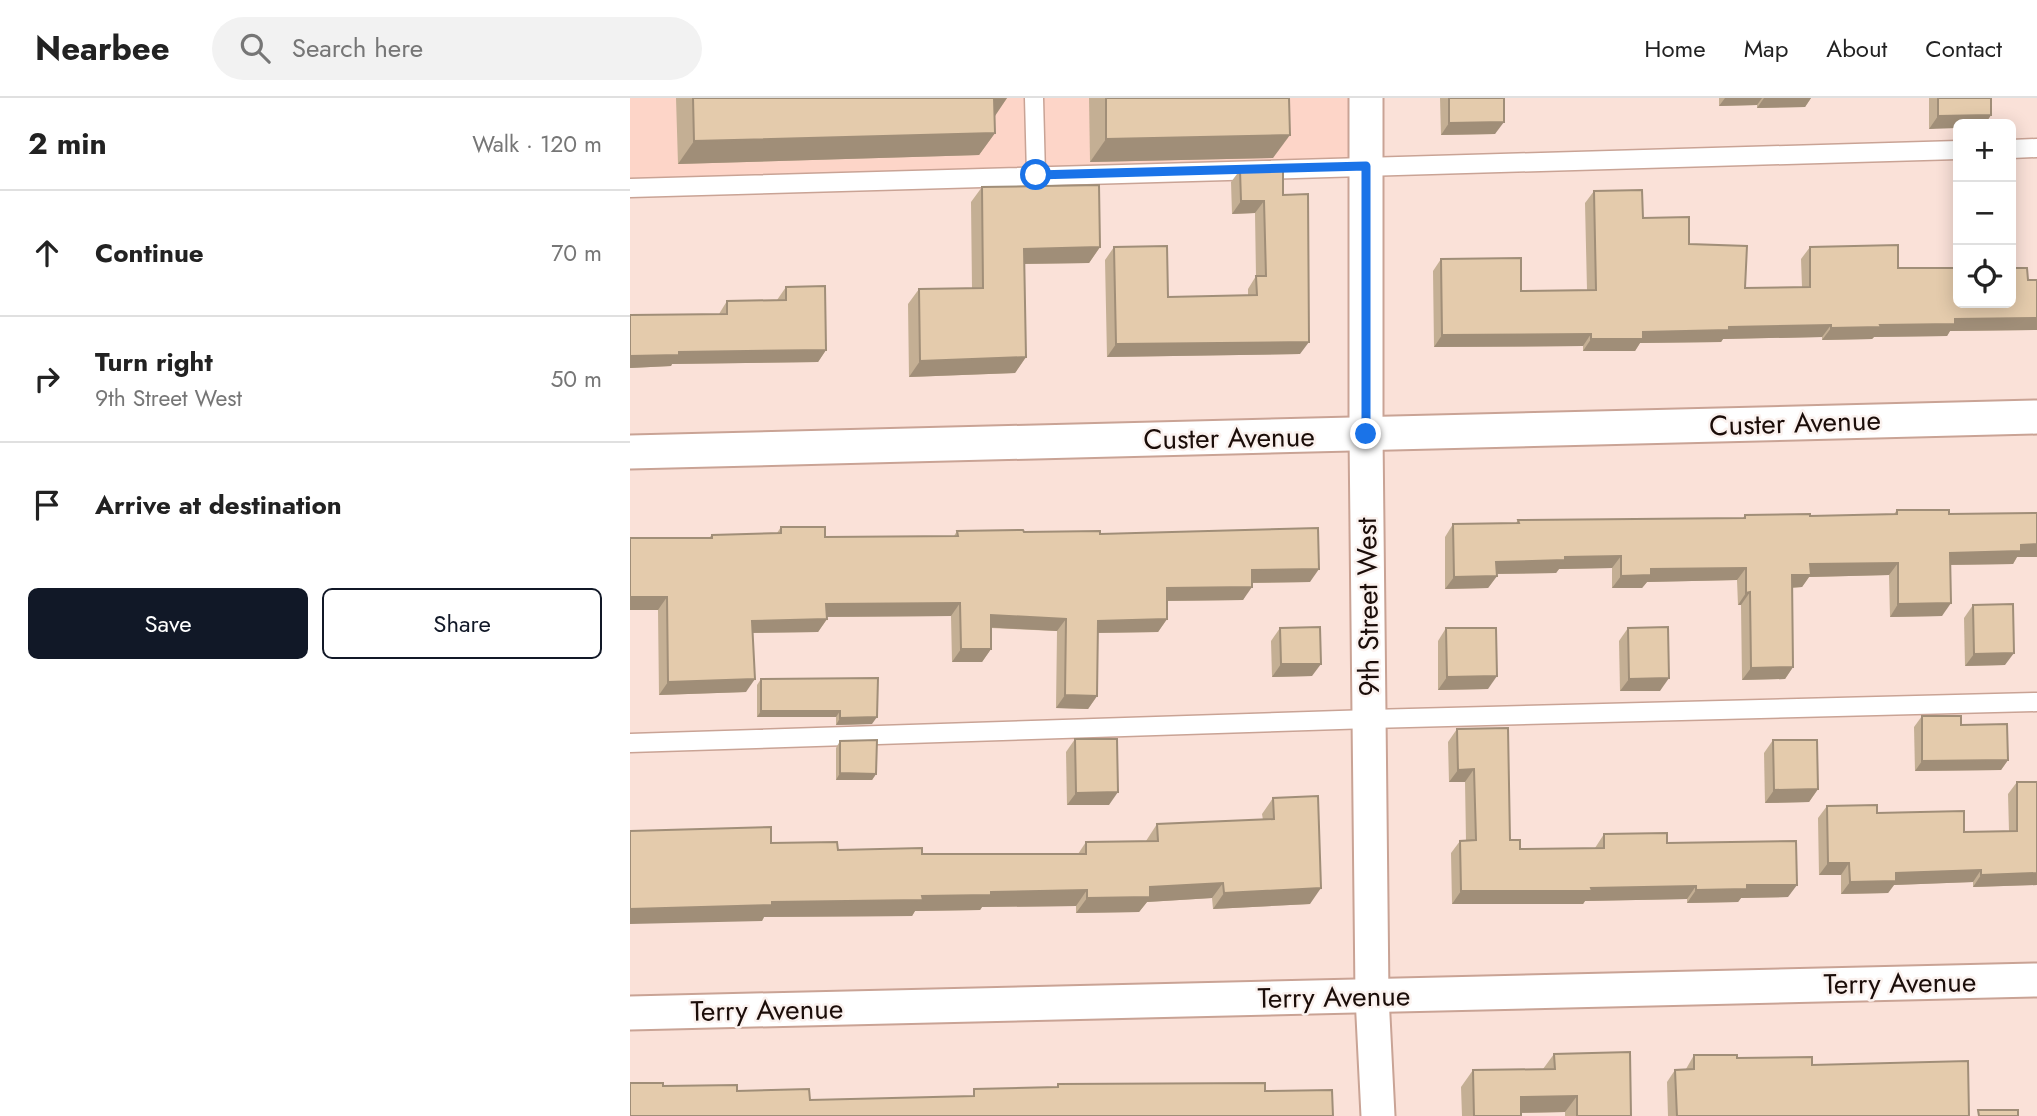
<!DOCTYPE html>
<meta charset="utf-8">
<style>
:root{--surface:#fff;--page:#f2f2f2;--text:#222;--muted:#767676;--line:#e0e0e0;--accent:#111827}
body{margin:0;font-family:Jost,sans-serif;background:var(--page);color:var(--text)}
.controls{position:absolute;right:21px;top:21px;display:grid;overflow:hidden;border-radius:10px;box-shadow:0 4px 18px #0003}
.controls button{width:63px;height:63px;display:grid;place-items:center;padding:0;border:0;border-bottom:2px solid var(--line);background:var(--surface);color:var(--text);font:35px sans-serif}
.stop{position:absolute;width:21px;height:21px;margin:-16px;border:5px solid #1a73e8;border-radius:50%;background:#fff}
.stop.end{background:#1a73e8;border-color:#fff;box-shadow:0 2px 7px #0008}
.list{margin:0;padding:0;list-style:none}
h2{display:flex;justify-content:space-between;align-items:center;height:91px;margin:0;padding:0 28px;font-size:30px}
h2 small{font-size:23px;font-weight:400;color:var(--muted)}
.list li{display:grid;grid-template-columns:46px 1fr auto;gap:21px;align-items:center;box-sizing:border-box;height:126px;padding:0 28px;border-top:2px solid var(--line)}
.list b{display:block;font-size:26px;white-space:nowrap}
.list p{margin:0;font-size:23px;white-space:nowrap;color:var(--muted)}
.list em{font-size:23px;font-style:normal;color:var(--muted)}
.actions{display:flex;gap:14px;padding:21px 28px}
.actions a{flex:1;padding:16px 0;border:2px solid var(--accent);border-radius:10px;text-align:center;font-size:24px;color:var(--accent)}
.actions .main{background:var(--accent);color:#fff}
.icon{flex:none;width:38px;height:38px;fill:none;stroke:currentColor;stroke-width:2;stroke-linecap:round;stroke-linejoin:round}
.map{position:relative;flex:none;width:1407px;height:1018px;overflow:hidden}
header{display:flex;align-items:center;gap:42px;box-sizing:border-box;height:98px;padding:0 35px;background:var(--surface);border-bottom:2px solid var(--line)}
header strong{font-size:33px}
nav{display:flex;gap:38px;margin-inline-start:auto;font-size:24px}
.search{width:490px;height:63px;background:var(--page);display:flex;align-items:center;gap:18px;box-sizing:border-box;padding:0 24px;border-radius:38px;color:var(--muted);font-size:26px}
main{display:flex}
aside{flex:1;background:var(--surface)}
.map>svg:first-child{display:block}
</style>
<header>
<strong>Nearbee</strong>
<div class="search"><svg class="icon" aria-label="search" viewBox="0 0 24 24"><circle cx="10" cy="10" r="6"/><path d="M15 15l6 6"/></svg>Search here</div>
<nav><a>Home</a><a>Map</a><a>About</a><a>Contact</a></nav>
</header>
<main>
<aside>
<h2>2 min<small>Walk · 120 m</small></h2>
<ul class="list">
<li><svg class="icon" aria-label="ahead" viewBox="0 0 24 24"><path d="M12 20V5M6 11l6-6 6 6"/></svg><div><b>Continue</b></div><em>70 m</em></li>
<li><svg class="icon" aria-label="right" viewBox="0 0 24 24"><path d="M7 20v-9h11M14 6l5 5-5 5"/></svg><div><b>Turn right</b><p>9th Street West</p></div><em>50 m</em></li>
<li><svg class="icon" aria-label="arrive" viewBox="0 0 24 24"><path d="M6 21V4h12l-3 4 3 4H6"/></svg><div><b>Arrive at destination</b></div></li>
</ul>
<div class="actions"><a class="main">Save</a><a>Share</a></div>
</aside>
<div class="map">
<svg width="1407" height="1018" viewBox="0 0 1407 1018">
<rect width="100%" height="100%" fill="#fae1d8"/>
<polygon fill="#fdd5c8" points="0,0 736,0 736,68 0,90"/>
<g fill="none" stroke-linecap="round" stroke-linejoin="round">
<defs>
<g id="service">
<polyline points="404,0 406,77"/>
<polyline points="1381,51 1407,50"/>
<polyline points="0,90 1328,52"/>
<polyline points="0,645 740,621 1407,604"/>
</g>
<g id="minor">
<polyline points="736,0 736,336 742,898 748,1018"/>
<polyline points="0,354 1407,319"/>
<polyline points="0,915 1407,882"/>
</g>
</defs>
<use href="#service" stroke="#c9a395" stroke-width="21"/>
<use href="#minor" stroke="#c9a395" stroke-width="37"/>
<use href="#service" stroke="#fff" stroke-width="18"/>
<use href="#minor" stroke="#fff" stroke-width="33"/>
</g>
<g fill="#c4af94">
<polygon points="46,0 377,0 364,18 365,35 349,57 48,66"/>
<polygon points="459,0 659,0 643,60 460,64"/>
<polygon points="810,0 874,0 865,36 811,37"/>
<polygon points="1089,0 1181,0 1175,9 1127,10 1127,7 1089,8"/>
<polygon points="1299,0 1361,0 1361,17 1355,26 1328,26 1299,31"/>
<polygon points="610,72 653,97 670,256 477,259 475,162 484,149 538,199 618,197 618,191 626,178 625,115 602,116 601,84"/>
<polygon points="352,89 470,149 459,165 394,166 396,259 385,275 279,279 278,206 289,191 342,190 341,104"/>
<polygon points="964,93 1059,146 1115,190 1172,189 1171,161 1180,149 1268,170 1407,182 1407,232 1320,233 1317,238 1244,239 1242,241 1192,242 1192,239 1093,241 1091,244 1010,245 1005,253 953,253 953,248 804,249 803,173 811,161 891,193 957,192 955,105"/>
<polygon points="156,189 196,252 188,264 42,266 41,268 0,270 89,216 97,203 147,202"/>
<polygon points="1267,412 1319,416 1407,415 1407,459 1387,459 1383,466 1320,467 1312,518 1260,519 1259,477 1179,479 1172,489 1162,490 1163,569 1155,581 1112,582 1111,507 1108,507 1107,482 1017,484 1012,490 982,490 982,470 929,471 926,475 867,476 867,478 858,490 815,491 815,439 823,426 886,425 888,422 1113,420 1115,417 1180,418 1264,416"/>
<polygon points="151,429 195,439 324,438 327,433 470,436 680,484 622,485 613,502 537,503 537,521 528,534 468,535 467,598 458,611 426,610 427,533 361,530 361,551 352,564 322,564 321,518 197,519 197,521 188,534 123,535 116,594 29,597 28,512 0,512 82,437 147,435"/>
<polygon points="1343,507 1375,567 1335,568 1334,520"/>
<polygon points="650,530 682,578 642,579 641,543"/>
<polygon points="816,530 858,591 808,592 808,543"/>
<polygon points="998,530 1030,593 990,593 989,543"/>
<polygon points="131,581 242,626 206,627 206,619 127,619 127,587"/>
<polygon points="1292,618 1331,627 1378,662 1371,672 1285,673 1284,629"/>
<polygon points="827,631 880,742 890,751 965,750 974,736 1037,745 1158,799 1111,800 1108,804 1057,805 1057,801 955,803 953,806 822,806 821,755 830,743 836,743 835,684 819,684 818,644"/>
<polygon points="445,641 479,707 437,707 436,654"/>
<polygon points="1143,642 1188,691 1179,704 1135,705 1134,655"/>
<polygon points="210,643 246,676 242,682 206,682 206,650"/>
<polygon points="1387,684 1407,787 1343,789 1343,784 1264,787 1258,795 1211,796 1211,777 1189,777 1188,720 1197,708 1247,715 1334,734 1379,733 1378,696"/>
<polygon points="643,700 680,806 583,811 582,800 517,804 509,814 446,815 446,808 352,809 350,812 285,813 282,818 134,819 132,823 141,745 208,752 292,756 448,756 456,744 516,743 527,726 633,722 632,716"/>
<polygon points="924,956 1001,1018 935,1018 935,1014 891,1015 891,1018 832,1018 831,989 843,972 913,971"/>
<polygon points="1064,957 1182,967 1339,1018 1038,1018 1037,984 1045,972 1056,971"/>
</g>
<g fill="#a08e78">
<polygon points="361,0 377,0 365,18"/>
<polygon points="1095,0 1132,0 1127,7 1089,8"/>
<polygon points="1134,0 1181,0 1175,9 1127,10"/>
<polygon points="1361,17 1355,26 1328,26 1328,30 1299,31 1308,18"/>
<polygon points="874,24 865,36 811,37 819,25"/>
<polygon points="365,35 349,57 48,66 64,43"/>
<polygon points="660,37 643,60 460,64 476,41"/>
<polygon points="611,103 634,103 625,115 602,116"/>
<polygon points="470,149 459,165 383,166 394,151"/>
<polygon points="1407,220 1407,232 1320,233 1317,238 1244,239 1242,241 1192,242 1201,230 1325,221"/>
<polygon points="1201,227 1192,239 1093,241 1091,244 1010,245 1005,253 953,253 961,241 1013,234 1099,229"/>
<polygon points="961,236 953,248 804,249 812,237"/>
<polygon points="679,244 670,256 477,259 486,246"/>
<polygon points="196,252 188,264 42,266 41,268 0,270 0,258 49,254"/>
<polygon points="396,259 385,275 279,279 290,263"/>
<polygon points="1407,446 1407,459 1387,459 1383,466 1311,467 1320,455 1391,447"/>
<polygon points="991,458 982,470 929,471 926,475 858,476 866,464 935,459"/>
<polygon points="1268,465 1259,477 1179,479 1172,489 1153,490 1162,477 1180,466"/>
<polygon points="1116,470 1107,482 1017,484 1012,490 982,490 991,478 1021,471"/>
<polygon points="689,471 680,484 613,485 622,472"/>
<polygon points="867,478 858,490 815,491 824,479"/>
<polygon points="622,489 613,502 528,503 537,490"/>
<polygon points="1120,494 1111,507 1108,507 1116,495"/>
<polygon points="0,499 37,499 28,512 0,512"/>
<polygon points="330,505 321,518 187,519 196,506"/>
<polygon points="1321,505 1312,518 1260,519 1268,506"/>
<polygon points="361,517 436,521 427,533 352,529"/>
<polygon points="197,521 188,534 113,535 122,523"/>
<polygon points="537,521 528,534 459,535 468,523"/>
<polygon points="331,551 361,551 352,564 322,564"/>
<polygon points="1384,555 1375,567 1335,568 1344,556"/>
<polygon points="651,566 691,566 682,578 642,579"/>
<polygon points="1163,569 1155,581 1112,582 1121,570"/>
<polygon points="867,578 858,591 808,592 817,579"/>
<polygon points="1039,580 1030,593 990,593 999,581"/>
<polygon points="125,581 116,594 29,597 38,584"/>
<polygon points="435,597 467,598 458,611 426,610"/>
<polygon points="131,613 210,613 206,619 127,619"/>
<polygon points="247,619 242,626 206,627 210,620"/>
<polygon points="1378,662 1371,672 1285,673 1292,663"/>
<polygon points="844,671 835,684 819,684 828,672"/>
<polygon points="210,675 246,676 242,682 206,682"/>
<polygon points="1188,691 1179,704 1135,705 1144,692"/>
<polygon points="488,694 479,707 437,707 446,695"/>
<polygon points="1198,765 1219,765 1211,777 1189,777"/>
<polygon points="1351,772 1343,784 1264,787 1258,795 1211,796 1220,784 1266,775"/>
<polygon points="1407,775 1407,787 1343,789 1351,777"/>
<polygon points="593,785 582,800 517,804 509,814 446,815 457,800 520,789"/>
<polygon points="1117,787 1167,787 1158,799 1111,800 1108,804 1057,805 1066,792"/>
<polygon points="1066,788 1057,801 955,803 953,806 822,806 831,793"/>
<polygon points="691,790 680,806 583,811 594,795"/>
<polygon points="457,792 446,808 352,809 350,812 285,813 282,818 134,819 132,823 0,826 0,811 361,794"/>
<polygon points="947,998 935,1014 879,1015 891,999"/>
</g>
<g fill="#e4cbac" stroke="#a08e78" stroke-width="2">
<polygon points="63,0 364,0 365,35 64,43"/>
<polygon points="476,0 659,0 660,37 476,41"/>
<polygon points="819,0 874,0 874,24 819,25"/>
<polygon points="1308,0 1361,0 1361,17 1308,18"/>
<polygon points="653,70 653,97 678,96 679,244 486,246 484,149 537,148 538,199 627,197 626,178 636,178 634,103 611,103 610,72"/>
<polygon points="469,87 470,149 394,151 396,259 290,263 289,191 353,190 352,89"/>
<polygon points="1012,92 1013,120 1059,119 1059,146 1117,148 1115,190 1180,189 1180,149 1268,147 1268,170 1328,170 1328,205 1381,205 1381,170 1397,170 1398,182 1407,182 1407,220 1325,221 1325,226 1250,227 1251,229 1201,230 1201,227 1099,229 1099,232 1013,234 1013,241 961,241 961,236 812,237 811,161 891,160 891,193 966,192 964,93"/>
<polygon points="195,188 196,252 49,254 49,257 0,258 0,217 97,216 97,203 156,202 156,189"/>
<polygon points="1267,412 1319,412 1319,416 1407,415 1407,446 1391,447 1391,453 1320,455 1321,505 1268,506 1268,465 1180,466 1181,477 1162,477 1163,569 1121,570 1120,494 1116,495 1116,470 1021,471 1021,477 991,478 991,458 935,459 935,462 866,464 867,478 824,479 823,426 889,425 888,422 1115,420 1115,417 1180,416 1180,418 1267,416"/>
<polygon points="151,429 195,429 195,439 328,438 327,433 393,432 394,434 470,433 470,436 688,430 689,471 622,472 622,489 537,490 537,521 468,523 467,598 435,597 436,521 361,517 361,551 331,551 330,505 196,506 197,521 122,523 125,581 38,584 37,499 0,499 0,440 82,440 82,437 151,435"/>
<polygon points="1383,506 1384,555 1344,556 1343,507"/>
<polygon points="690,529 691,566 651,566 650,530"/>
<polygon points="1038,529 1039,580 999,581 998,530"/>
<polygon points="816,530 866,530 867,578 817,579"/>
<polygon points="248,580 247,619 210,620 210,613 131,613 131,581"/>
<polygon points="1292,618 1331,618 1331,627 1377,626 1378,662 1292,663"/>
<polygon points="878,630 880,742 890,742 890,751 974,750 974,736 1037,735 1037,745 1166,743 1167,787 1117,787 1117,791 1066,792 1066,788 961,790 962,793 831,793 830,743 846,742 844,671 828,672 827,631"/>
<polygon points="445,641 487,641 488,694 446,695"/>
<polygon points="247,642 246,676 210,675 210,643"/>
<polygon points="1143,642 1187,642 1188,691 1144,692"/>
<polygon points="1387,684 1407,684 1407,775 1351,777 1351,772 1266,775 1266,783 1220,784 1219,765 1198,765 1197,708 1247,707 1247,715 1334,713 1334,734 1387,733"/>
<polygon points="688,698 691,790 594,795 593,785 520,789 520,799 457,800 457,792 361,794 361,797 292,798 293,802 142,804 142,807 0,811 0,733 141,729 141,745 207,744 208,752 292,750 292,756 456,756 456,744 528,743 527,726 644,721 643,700"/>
<polygon points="1000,954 1001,1018 947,1018 947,998 891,999 891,1018 844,1018 843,972 925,971 924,956"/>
<polygon points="1064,957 1107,957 1107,960 1182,959 1182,967 1338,963 1339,1018 1047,1018 1045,972 1064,971"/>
<polygon points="0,985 33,985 33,988 107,987 107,993 179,991 180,1002 344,998 344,991 428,989 428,986 635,985 635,993 702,992 703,1018 0,1018"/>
<polygon points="1348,1012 1388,1012 1388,1018 1349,1018"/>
</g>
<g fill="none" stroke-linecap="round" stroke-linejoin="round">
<polyline stroke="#1a73e8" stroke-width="9" points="406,77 736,68 736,336"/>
</g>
<g text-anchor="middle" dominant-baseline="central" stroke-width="5" stroke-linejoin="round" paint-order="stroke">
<g font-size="28" fill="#1b0d09" stroke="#fbf2ef">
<text transform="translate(1165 325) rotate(-2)">Custer Avenue</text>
<text transform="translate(599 340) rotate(-1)">Custer Avenue</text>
<text transform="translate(738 509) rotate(-91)">9th Street West</text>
<text transform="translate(1270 885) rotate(-1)">Terry Avenue</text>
<text transform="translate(704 899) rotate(-1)">Terry Avenue</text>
<text transform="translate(137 912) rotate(-1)">Terry Avenue</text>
</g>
</g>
</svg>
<div class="controls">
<button>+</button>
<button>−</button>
<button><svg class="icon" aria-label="locate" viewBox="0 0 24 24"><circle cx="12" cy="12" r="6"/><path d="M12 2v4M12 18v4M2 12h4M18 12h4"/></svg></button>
</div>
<div class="stop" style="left:406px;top:77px"></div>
<div class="stop end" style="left:736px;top:336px"></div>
</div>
</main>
